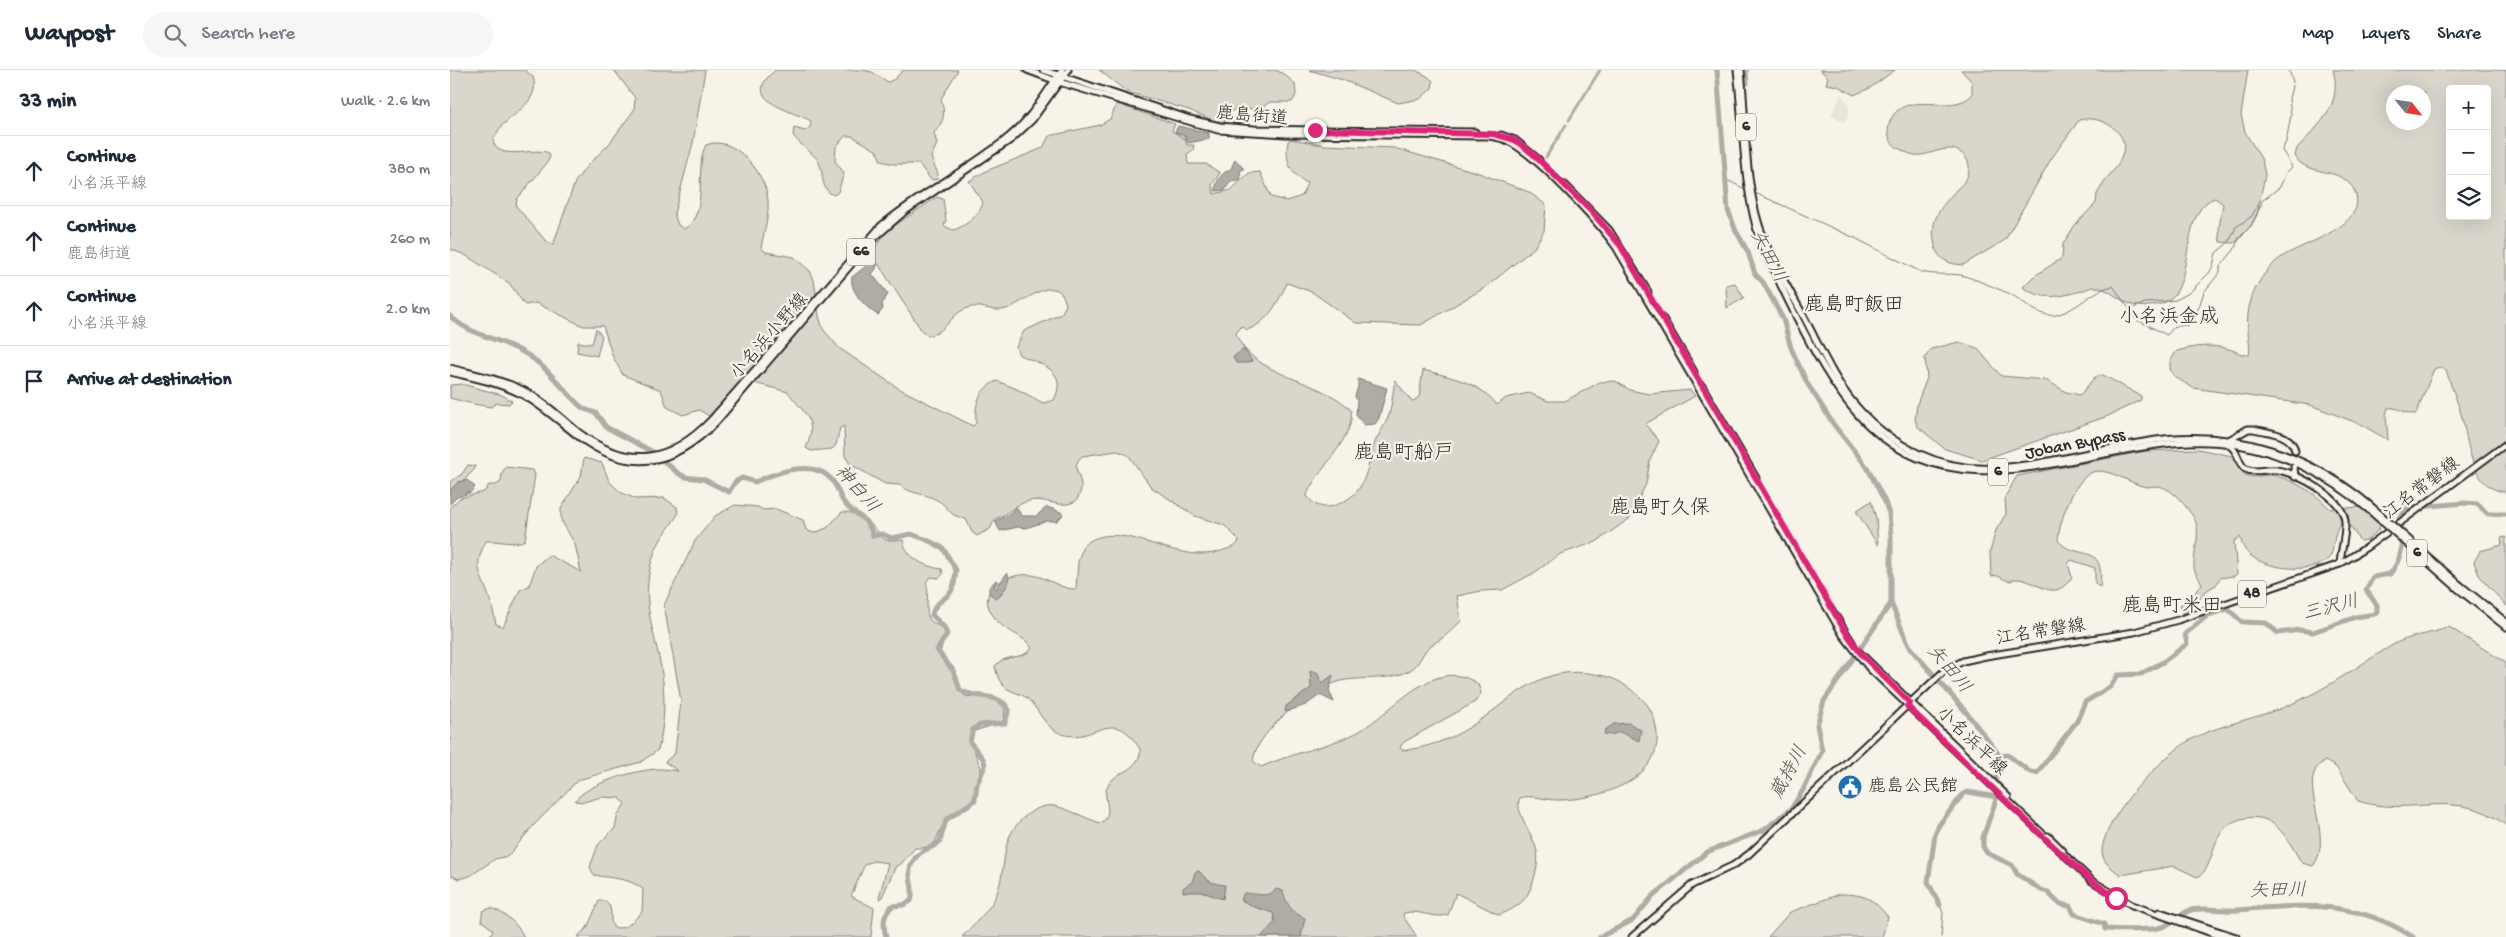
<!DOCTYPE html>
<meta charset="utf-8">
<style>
:root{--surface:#fff;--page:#f6f6f7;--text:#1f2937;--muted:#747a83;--line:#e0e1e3}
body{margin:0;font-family:"Gochi Hand","Klee One",sans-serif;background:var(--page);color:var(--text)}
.controls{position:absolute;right:15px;top:15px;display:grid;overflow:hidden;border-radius:5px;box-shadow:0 5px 20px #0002}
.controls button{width:45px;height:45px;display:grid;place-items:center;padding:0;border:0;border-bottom:1px solid var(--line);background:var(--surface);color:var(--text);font:25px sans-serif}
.compass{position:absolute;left:1936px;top:15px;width:45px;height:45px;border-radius:50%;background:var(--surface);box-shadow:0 5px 20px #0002;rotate:120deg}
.stop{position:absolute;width:15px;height:15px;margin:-11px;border:4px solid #db2777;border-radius:50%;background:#fff}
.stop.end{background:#db2777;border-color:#fff;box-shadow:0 1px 5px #0008}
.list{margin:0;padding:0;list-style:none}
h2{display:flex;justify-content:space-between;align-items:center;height:65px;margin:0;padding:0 20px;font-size:21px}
h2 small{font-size:16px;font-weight:400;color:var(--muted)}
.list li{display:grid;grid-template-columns:32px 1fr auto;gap:15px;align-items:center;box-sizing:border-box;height:70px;padding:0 20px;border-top:1px solid var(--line)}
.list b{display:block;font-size:19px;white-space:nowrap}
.list p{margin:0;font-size:16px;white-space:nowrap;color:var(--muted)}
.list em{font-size:16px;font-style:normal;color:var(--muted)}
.icon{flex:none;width:28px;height:28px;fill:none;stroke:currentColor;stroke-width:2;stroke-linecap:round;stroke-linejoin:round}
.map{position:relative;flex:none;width:2056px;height:867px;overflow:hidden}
header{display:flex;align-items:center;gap:30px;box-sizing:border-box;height:70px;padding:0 25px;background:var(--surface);border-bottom:1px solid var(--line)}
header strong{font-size:24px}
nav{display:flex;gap:28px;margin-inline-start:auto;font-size:18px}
.search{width:350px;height:45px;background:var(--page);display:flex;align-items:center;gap:12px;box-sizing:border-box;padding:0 18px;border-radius:28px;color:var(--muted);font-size:19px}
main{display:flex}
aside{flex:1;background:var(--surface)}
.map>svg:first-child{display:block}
</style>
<header>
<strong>Waypost</strong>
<div class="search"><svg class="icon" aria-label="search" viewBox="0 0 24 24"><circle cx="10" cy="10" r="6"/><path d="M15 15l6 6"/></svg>Search here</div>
<nav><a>Map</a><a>Layers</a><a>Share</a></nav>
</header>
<main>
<aside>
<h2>33 min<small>Walk · 2.6 km</small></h2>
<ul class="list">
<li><svg class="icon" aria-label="ahead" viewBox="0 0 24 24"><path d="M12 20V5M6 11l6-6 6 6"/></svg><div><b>Continue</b><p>小名浜平線</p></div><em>380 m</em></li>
<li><svg class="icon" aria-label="ahead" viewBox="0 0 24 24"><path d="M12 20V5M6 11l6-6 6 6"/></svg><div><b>Continue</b><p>鹿島街道</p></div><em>260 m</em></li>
<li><svg class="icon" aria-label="ahead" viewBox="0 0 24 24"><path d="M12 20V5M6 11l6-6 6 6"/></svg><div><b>Continue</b><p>小名浜平線</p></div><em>2.0 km</em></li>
<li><svg class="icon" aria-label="arrive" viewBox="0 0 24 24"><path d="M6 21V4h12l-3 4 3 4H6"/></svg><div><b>Arrive at destination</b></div></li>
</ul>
</aside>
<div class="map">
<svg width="2056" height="867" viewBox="0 0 2056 867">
<rect width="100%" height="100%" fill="#f7f3e8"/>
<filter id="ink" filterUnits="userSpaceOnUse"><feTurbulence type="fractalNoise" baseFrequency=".02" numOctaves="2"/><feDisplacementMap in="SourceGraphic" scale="10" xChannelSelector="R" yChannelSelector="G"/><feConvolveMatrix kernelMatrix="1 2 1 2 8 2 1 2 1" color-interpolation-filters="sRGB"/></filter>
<g filter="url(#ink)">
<polygon fill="#e8e4da" points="1391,25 1399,34 1399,45 1394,52 1381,46"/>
<g fill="#dad6cc" stroke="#82807c" fill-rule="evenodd">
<path d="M0 0H75L83 7C91 31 64 42 51 57 48 60 46 66 43 70 46 93 86 76 99 83L100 87 97 93 67 129 66 136 95 170 103 175 125 112 136 97 159 74 184 40 185 28 164 0H255L243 73 224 144 228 155 234 159C261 142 243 98 256 75 283 64 312 100 317 124 321 142 314 160 311 178L316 182 344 187 360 201 364 210 369 246 373 259 389 278 448 318 523 356 526 353C525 334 528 319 547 311L567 319 593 333 604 330C619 300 591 294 569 285L566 277 574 261 611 244 616 235C609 198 572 235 556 239 539 244 531 230 511 241 499 249 493 264 478 266L472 261 421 183 438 160 487 127 493 129 496 150 494 156 503 160C515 157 531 144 533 132L519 111 536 101 593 78 599 66 650 55 660 49 667 34 725 54 722 61 735 69 737 75H744L743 80 737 84 738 94H756L770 103 762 115 764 124 781 120 799 103 810 102 821 127 836 131 852 126 857 113C839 103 835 91 838 71L841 69 875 75 944 78 1026 102 1079 122 1096 135 1094 161 1084 178 1036 217 971 255 906 253 862 222 837 213C828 232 819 252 797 260L792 256 786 263C800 307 872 309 901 340 906 365 869 399 858 422L857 426C863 435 872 439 883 436 918 425 915 400 925 372 929 363 936 354 939 345 942 334 943 322 945 310L962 332 969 327 973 300C1000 307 1030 312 1047 335L1056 328 1079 323 1098 331H1115L1150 312 1165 311 1180 320 1199 324 1240 320 1245 326 1195 354 1209 371 1200 390 1196 414 1179 449 1146 472 1110 484 1084 503 1052 520 1031 521 1007 526 1011 551C1005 557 998 564 991 569 987 572 982 574 978 578 972 584 969 594 962 599 942 612 913 606 891 611 862 618 806 661 803 691L811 697C840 684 872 678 902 665 940 648 982 582 1028 614L1031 623 1025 632 954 672 950 677 952 680C975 679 1001 669 1020 657 1059 632 1086 597 1137 603 1152 605 1164 607 1176 616 1192 627 1203 637 1206 657 1217 710 1148 730 1107 730 1096 730 1080 724 1070 728 1063 740 1085 767 1087 782 1089 791 1086 803 1083 812 1077 831 1067 838 1049 845L1006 823 998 845C982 849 969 839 954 843L953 846 967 867H512C524 853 541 840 547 823 553 807 553 790 557 774 561 756 583 733 604 736 619 739 635 748 650 753L655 750C663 738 651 727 658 715 667 700 686 703 691 681 664 632 645 675 612 664 595 659 589 639 578 629 570 622 559 623 552 614 548 609 546 602 545 596 555 583 573 591 582 578 574 564 552 562 542 544 525 518 559 502 582 505 597 507 612 520 626 519L628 492 633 476C669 443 726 499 774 480 781 478 787 477 789 470L774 455 745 446 701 417 679 386 674 383 667 381 632 386C616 401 641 409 626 431 610 440 595 427 579 431 566 434 558 444 545 449L540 459 527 466 522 462 516 449C496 445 501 438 487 430 475 423 459 424 450 415L435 414 400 394 395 386 394 356 390 358 386 375 382 379 361 381 356 378C369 349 353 343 338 322L293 310 259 346 249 340 233 345 217 337 211 320 173 305 163 287 153 256H133L86 233 75 235 59 213 15 185 0 179Z"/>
<path d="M326 0H412L422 2 438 12 445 9 453 0H508L491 29C496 45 494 51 484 63L487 74 481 87 488 104 487 109 481 110 469 94H443L431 91 427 81 402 66H395L386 77 385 91 394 103 388 122 384 125C369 120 375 102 368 91 362 81 349 75 343 65L344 58 355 61 360 57 361 51C344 41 286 30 326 0Z"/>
<polygon points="649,0 826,0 835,5 845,14 846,25 842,32 820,32 808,40 787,37 779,44 779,49 769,53 739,40 677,22"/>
<polygon points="859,0 965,0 977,6 983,11 982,18 970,29 948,33 893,10"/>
<polygon points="1370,0 1445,0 1420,18 1404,25 1388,16 1376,14 1378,7"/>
<path d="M1511 0H1798L1791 45 1795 62 1812 90 1815 105 1807 145 1802 154 1788 171 1783 173 1770 172 1769 158 1773 134 1765 128C1733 137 1742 201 1725 224 1720 230 1714 234 1706 235 1672 243 1666 217 1642 217 1638 218 1635 220 1631 221 1610 227 1591 231 1573 217L1583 207 1612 188 1613 174 1625 155 1646 133 1647 124 1657 108 1668 95 1675 77C1671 57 1649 45 1629 50L1601 89 1555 170 1513 195C1499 194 1488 190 1485 176 1479 148 1490 139 1507 119 1511 115 1517 110 1518 104 1523 91 1511 78 1498 79 1482 80 1470 91 1454 81 1450 79 1445 77 1442 73 1438 67 1437 58 1440 51 1455 17 1501 47 1522 25V12Z"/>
<path d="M1883 0H2056V421L2054 422C2019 417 2019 370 2011 344 2007 329 2000 314 1996 300L1989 297 1984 299 1966 344C1956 345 1948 336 1938 338L1936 344 1938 370 1910 354 1860 335 1743 318 1725 307 1720 299V291L1727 281C1745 276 1761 274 1779 279 1786 281 1791 285 1799 285 1801 280 1798 267 1798 260 1795 233 1808 206 1829 189 1847 174 1919 158 1905 122 1894 95 1854 107 1845 86L1847 78C1869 55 1893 35 1883 0ZM2000 19H2037V146H2000ZM1944 22H1974V52H1944Z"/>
<polygon points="1285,213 1294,228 1277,238 1276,215"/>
<polygon points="146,259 152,266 147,286 127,282 128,272 142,274"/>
<polygon points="1509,272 1527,278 1551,306 1596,310 1616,322 1630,325 1645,307 1653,305 1691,326 1691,330 1658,346 1532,390 1495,379 1468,357 1465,350 1467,334 1477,308 1475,288 1481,279"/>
<path d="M12 314 52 325 62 331 59 334 47 333 41 337C26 335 14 332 0 328V315Z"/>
<path d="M1748 379 1782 386C1786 393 1789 401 1796 405 1804 409 1811 405 1819 405 1838 406 1869 425 1880 439L1910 437 1930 454 1929 459 1918 470 1910 471 1899 454H1890C1882 465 1886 483 1877 490 1860 505 1805 499 1794 478 1792 475 1791 470 1790 467L1784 471 1787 504 1784 506 1770 508 1766 515 1754 522 1747 534 1732 544 1730 535 1742 526 1752 514C1749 507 1745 505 1744 497 1743 482 1752 462 1744 448 1736 436 1722 417 1707 416 1701 416 1698 418 1692 416 1679 412 1662 401 1648 401 1626 401 1609 452 1608 470 1624 492 1656 469 1650 517L1645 514V498L1621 490 1618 494 1622 507C1603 535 1589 510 1567 509 1561 509 1565 511 1559 511 1552 510 1550 504 1541 506L1540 482 1546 460 1556 444 1555 427 1567 406 1696 381Z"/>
<path d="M134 388 152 393 159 411 170 422 186 429 214 428 227 437 228 444C220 457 207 472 203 487 188 536 208 565 213 612 215 635 214 657 208 680L191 692 128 710 83 756 58 786 45 789 20 806 9 809 0 805V437L10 428 34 422 39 415H46L51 412 52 403 56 397 83 400 85 405 75 470C64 476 49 470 36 471 22 498 31 503 39 527 42 535 44 545 46 554L53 557 70 520 79 516 86 496 99 485 131 502 125 474 111 450V439L131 406Z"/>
<polygon points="18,395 25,396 24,400 0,424 0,412 12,404"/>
<polygon points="1421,431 1426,448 1428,475 1406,441"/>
<path d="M285 435 308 437 313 440 326 439 353 450 356 460 364 463 377 458 392 442C413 442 422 455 435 470H453C456 488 475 497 492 499L493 504 489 508 481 507 476 512C481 524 472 543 482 552 486 555 492 557 496 560L490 583 504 598 509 620 515 626C531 628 545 625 555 639L554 650C549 654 530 659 522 662L520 670 531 698 521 736C512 740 502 745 495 753 483 767 492 778 465 778L451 794 446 796 431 829 429 828 438 793 424 791 415 794 401 826 424 838 421 867H127L137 858 149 831H156C165 841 158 848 163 857 176 861 183 851 192 842L193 819C177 807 163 809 144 805L140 797 148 775 165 758 168 744 175 734 170 728 151 727 134 732 125 731C136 714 188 699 209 699 215 699 222 700 228 701L215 692 225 683 231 631 214 535 245 471 265 446Z"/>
<polygon points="2056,467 2056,536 2029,505 2024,492 2030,481 2052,475 2051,468"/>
<path d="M1999 557 2056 593V755C2005 716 1960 748 1908 731L1886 697 1875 691C1842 707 1887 766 1863 796L1852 793C1838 772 1828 743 1796 748 1756 754 1768 799 1747 807L1724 796 1671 805C1663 799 1653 794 1652 782 1652 748 1714 684 1742 669 1775 652 1813 648 1846 632 1880 617 1909 595 1941 576 1958 565 1980 565 1999 557Z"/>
<path d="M1390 824C1414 824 1423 828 1438 847L1432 867H1318L1340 842Z"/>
<path d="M41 838C55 843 67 853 74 867H39L43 860 31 850 33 841Z"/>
</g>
<g fill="#afaca4" stroke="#7a7874">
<polygon points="728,56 759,63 759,69 738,73 735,66 725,62"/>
<path d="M785 89 794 99 790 101 791 109 780 112 775 120 765 121C766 111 772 102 781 99Z"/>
<path d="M420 193 427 194 426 199 422 204 438 224 432 234 433 239 428 245C417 239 399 221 402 207Z"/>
<polygon points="794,279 802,291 797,293 786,293 783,287"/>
<polygon points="908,309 937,318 929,348 925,354 914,355 906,345 907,331 905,326 908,317"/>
<polygon points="17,410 25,417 19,424 17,421 17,424 7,427 0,434 0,420 8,412"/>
<polygon points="566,437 572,446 586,446 597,437 611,442 613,445 607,451 597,451 576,458 568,457 550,461 545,451 559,444"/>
<polygon points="557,503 559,506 558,515 547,529 539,523 539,518 546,510 547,511 544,517 546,519"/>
<polygon points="860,601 867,602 872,613 883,605 879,621 884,632 870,625 856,635 835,642 836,636 861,618"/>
<polygon points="1179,653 1191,660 1189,671 1170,662 1161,665 1154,664 1155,660 1164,654"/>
<path d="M749 801C757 811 763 814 775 815L773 829 752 822H733V818L742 812 745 802Z"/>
<path d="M826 819 833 821C836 834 842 843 855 848L851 867H811L825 852 823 843 804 837 791 830 794 823C805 823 818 829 826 819Z"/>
</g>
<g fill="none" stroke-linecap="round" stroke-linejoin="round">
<g stroke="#7a7874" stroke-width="1">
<polyline points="1277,110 1297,120"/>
<path d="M1303 122 1407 169 1469 201C1482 206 1497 203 1511 205 1526 209 1543 217 1558 223 1572 229 1588 248 1606 245 1628 240 1641 220 1663 216L1687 250 1717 265 1725 256 1739 255 1749 237 1754 222 1770 202V197L1784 180 1789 168 1801 156 1812 133"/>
<polyline points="1681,239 1695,233 1726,230 1739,223 1759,203 1763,196 1766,183 1779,172 1786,157 1802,146 1808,134 1830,117 1836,103 1842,97 1832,80 1836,72 1841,45 1839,29 1843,12 1839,0"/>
<polyline points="1490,835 1493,843 1491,867"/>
</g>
<g stroke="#afaca4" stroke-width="3">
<polyline points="1297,0 1298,14"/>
<polyline points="1119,50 1150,0"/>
<polyline points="1096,87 1116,55"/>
</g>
<g stroke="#afaca4" stroke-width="5">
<path d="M1267 0 1278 140 1286 161 1298 182 1305 204 1313 212 1333 249 1341 278 1357 313 1384 355 1417 397 1435 432 1439 444 1441 466V533L1455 567 1461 579 1516 642 1550 686V702L1546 709 1547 727 1533 767V777L1537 783 1562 795 1567 804 1591 820 1598 822C1605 830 1608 835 1620 836L1624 844 1654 854 1655 859C1668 860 1705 861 1715 856 1725 851 1731 843 1741 840 1755 837 1772 841 1787 840 1851 835 1905 829 1963 867"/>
<path d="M0 246C19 264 42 267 65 278 92 290 107 313 128 334L134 339 146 343 156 357 203 382 228 403 235 407 253 409 279 422 285 412 292 408 305 412C325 403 363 389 381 409 388 416 389 428 396 435 407 446 420 450 423 466L432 464 442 468 461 464 475 469 493 478 506 500C505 507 505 514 502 520 496 531 484 531 482 545L494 557 497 564 487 580 504 602 510 620C524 629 551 622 559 640L555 653 530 655 523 659 520 672 534 690 535 696 527 714 525 730 496 750 490 771C484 778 473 779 467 786 451 804 467 814 461 831L453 835 442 836C432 847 433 854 436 867"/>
<path d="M1550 686 1558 685 1580 702 1587 703 1627 651 1635 632 1660 617 1668 605 1691 604 1713 592 1737 574 1735 564 1758 545 1778 539 1792 552 1816 553 1828 563 1849 560 1863 562 1906 547 1925 544 1927 543V535L1916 520 1923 507 1940 504C1956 482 1951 474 1949 448L1958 438 2015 433 2027 434 2038 444H2056"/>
<polyline points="1490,835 1478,812 1485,765 1489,755 1513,724 1518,722 1547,727"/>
<polyline points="1150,867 1183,850 1202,827 1257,782 1314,760 1341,739 1353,720 1372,681 1367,655 1374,631 1441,533"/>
</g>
<defs>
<g id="primary">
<path d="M577 0 609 12 768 60 836 64 1038 66C1045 67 1053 68 1060 72 1088 87 1147 150 1166 177L1393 565 1419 598 1642 811 1682 835 1773 867"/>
<polyline points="593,0 740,49 770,56 804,59 1025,62"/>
<polyline points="1051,65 1065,70 1089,90"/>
<polyline points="1115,115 1159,160 1198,222"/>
<polyline points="1213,249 1244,302"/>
<path d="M0 298C27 305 56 310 80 324 98 335 112 349 128 362 179 400 220 393 263 348L431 156C471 122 520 100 560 66 582 48 596 22 612 0"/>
<path d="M0 302C24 308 51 313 73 325 93 336 110 352 128 366 179 405 223 396 266 352L422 170 454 142 562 69 582 50 618 0"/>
<polyline points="1252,316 1306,408"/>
<polyline points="1381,539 1403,574"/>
<polyline points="1410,583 1558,727"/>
<polyline points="1598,766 1613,781"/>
<polyline points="1710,842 1786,867"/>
<polyline points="1182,867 1242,815 1284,795 1299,784 1494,601 1513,591 1536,586 1684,562 1728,550 1890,494 1917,477 2056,374"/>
</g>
<g id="trunk">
<path d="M1287 0C1294 59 1292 119 1312 176 1340 233 1374 314 1420 357 1516 448 1645 368 1758 372 1822 374 1881 405 1927 447"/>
<path d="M1291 0C1296 48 1294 97 1306 144 1315 180 1335 212 1353 245 1369 275 1384 311 1407 337 1441 376 1491 401 1543 398 1593 396 1644 380 1694 372 1782 356 1865 385 1930 444"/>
<path d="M1779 370 1798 359H1804C1819 363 1842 363 1845 381"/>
<path d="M1779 375C1790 382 1787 394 1796 399 1805 404 1817 398 1827 400 1848 403 1893 428 1895 451 1896 464 1891 480 1890 494"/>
<polyline points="1844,397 1845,407"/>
<polyline points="2010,515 2056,552"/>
<polyline points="2007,518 2056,557"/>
</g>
</defs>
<use href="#primary" stroke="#2b2b2b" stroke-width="9"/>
<use href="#trunk" stroke="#2b2b2b" stroke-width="9"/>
<use href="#primary" stroke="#f7f3e8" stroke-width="5"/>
<use href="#trunk" stroke="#f7f3e8" stroke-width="5"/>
<defs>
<g id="trunk-bridge">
<polyline points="1930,444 2010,515"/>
<polyline points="1927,447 2007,518"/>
</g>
</defs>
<use href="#trunk-bridge" stroke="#2b2b2b" stroke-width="9" stroke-linecap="butt"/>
<use href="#trunk-bridge" stroke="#f7f3e8" stroke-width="5"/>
</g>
</g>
<g fill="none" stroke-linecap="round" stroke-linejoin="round" filter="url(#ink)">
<polyline stroke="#db2777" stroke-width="6" points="865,60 1044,64 1065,70 1083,84 1141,141 1170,175 1395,561 1412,585 1460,633 1457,636 1602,775 1642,811 1666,828"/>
</g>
<defs>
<symbol id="civic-disc" viewBox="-11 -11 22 22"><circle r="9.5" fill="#1f6fb2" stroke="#f7f3e8"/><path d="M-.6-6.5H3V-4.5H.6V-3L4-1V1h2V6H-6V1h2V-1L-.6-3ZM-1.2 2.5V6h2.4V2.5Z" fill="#fff"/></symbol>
</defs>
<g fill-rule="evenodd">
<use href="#civic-disc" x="1386" y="703" width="28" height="28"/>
</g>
<g text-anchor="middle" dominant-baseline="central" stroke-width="4.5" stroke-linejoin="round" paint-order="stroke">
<g fill="#f7f3e8" stroke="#686764" stroke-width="1">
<rect x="1286" y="43.5" width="20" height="27" rx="4"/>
<rect x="397" y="168.5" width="28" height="27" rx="4"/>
<rect x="1538" y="388.5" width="20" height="27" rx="4"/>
<rect x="1957" y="469.5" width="20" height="27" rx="4"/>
<rect x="1788" y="510.5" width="28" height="27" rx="4"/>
</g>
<g font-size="16" font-weight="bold" fill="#2b2b2b">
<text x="1296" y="57">6</text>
<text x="411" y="182">66</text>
<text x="1548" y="402">6</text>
<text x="1967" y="483">6</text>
<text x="1802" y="524">48</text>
</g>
<g font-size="18" fill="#2b2b2b" stroke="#f7f3e8">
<text transform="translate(802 47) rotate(5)">鹿島街道</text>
<text transform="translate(320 267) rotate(-49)">小名浜小野線</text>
<text transform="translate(1625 375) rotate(-11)">Joban Bypass</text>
<text transform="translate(1972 419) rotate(-37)">江名常磐線</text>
<text transform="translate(1591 563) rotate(-9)">江名常磐線</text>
<text transform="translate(1521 672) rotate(44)">小名浜平線</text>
</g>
<g font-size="18" fill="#2b2b2b" stroke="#f7f3e8" text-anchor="start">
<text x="1418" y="717">鹿島公民館</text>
</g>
<g font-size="19" font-style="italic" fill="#53524f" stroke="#f7f3e8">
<text transform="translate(1317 187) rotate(62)">矢田川</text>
<text transform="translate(406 420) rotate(48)">神白川</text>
<text transform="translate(1881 539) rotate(-14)">三沢川</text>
<text transform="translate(1498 600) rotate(50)">矢田川</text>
<text transform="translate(1340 703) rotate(-62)">蔵持川</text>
<text transform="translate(1828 822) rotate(-1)">矢田川</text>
</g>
<g font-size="20" fill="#2b2b2b" stroke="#f7f3e8">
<text x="1404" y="236">鹿島町飯田</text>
<text x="1719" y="248">小名浜金成</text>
<text x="954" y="384">鹿島町船戸</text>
<text x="1210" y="439">鹿島町久保</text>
<text x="1722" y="537">鹿島町米田</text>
</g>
</g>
</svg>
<div class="controls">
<button>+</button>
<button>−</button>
<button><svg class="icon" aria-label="layers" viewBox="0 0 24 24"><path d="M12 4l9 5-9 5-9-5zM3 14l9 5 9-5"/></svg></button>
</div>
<svg class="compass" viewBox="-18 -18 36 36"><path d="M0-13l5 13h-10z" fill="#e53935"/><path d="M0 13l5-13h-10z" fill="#747a83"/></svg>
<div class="stop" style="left:1666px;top:828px"></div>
<div class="stop end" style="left:865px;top:60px"></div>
</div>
</main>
